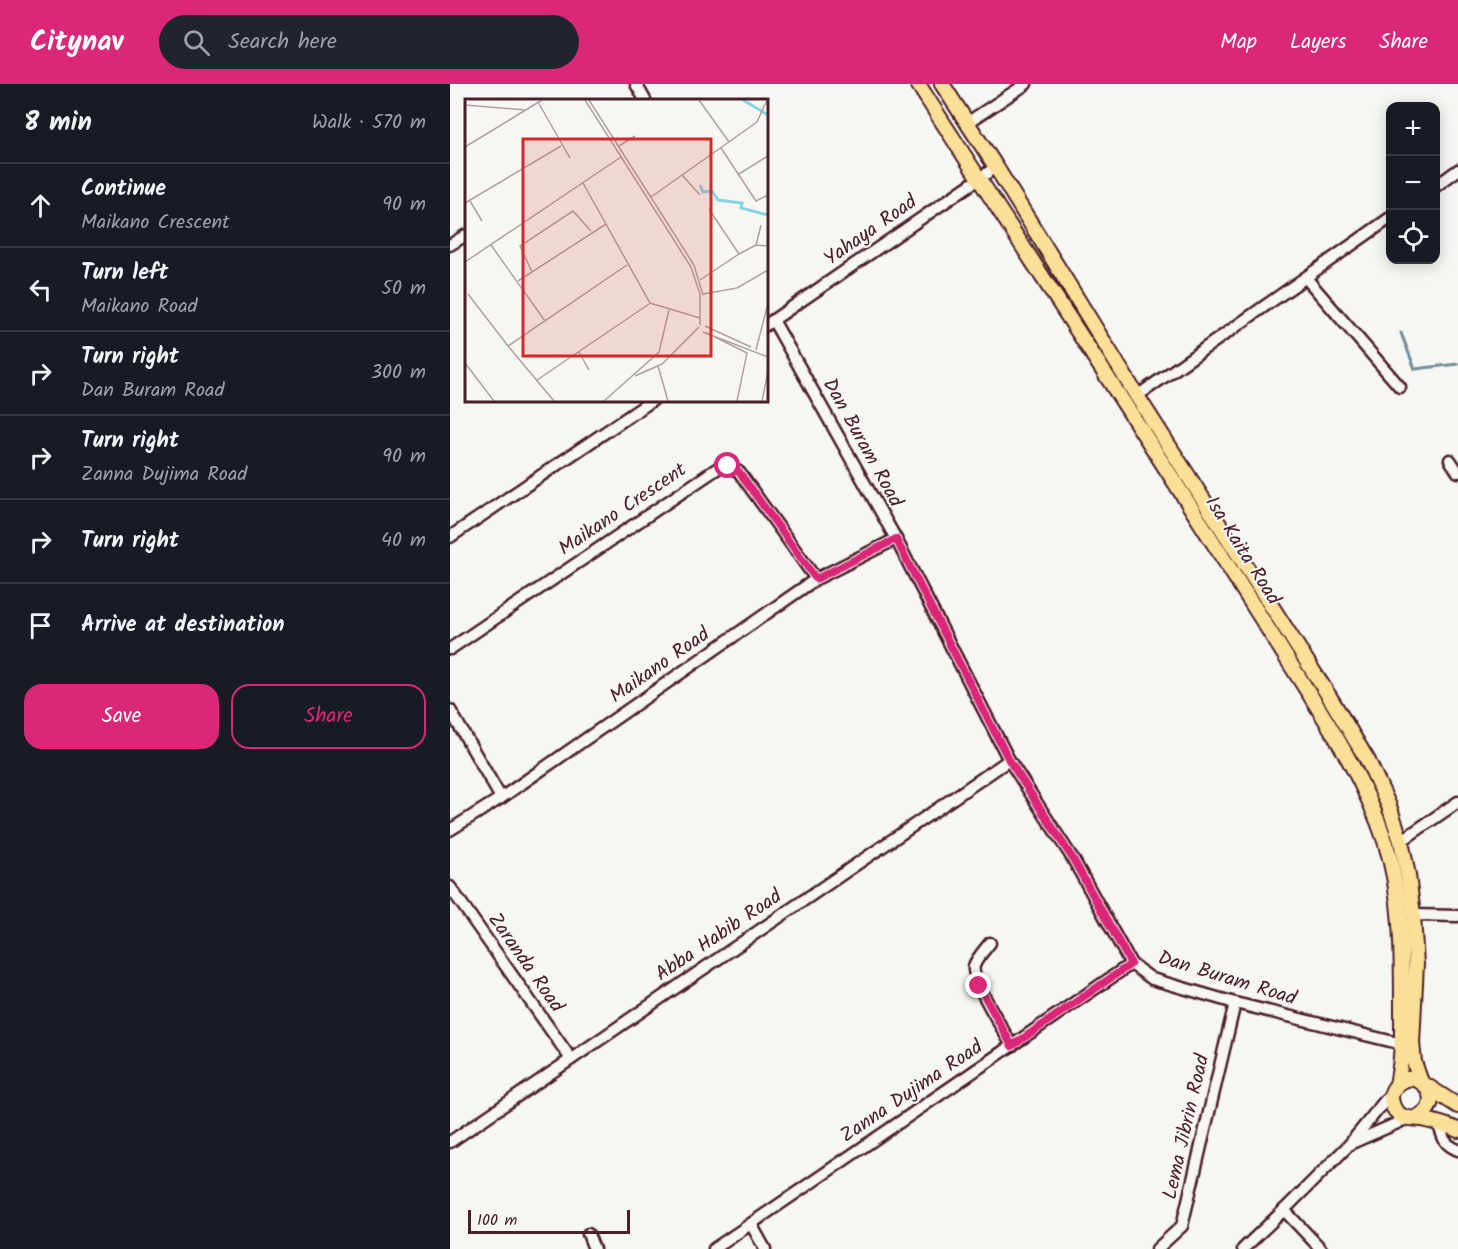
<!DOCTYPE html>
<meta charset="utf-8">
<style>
:root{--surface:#171b24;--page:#20242c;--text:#f1f3f6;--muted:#9ea1a6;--line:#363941;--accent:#db2777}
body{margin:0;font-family:Kalam,sans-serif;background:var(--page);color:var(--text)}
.controls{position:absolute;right:18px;top:18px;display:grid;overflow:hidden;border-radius:12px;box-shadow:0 3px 15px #0003}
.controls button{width:54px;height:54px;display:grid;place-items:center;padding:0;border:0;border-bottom:2px solid var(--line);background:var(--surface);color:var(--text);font:30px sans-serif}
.scale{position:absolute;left:18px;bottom:15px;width:162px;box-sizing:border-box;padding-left:6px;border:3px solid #4a1f2b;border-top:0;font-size:16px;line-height:21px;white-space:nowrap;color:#4a1f2b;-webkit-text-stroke:4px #f6f6f2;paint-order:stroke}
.stop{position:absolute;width:18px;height:18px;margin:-14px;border:4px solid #db2777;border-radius:50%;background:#fff}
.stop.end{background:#db2777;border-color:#fff;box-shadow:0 2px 6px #0008}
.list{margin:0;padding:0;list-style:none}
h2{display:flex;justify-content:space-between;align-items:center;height:78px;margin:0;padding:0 24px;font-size:26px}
h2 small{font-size:20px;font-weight:400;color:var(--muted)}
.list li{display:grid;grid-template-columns:39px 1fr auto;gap:18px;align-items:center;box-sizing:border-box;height:84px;padding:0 24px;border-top:2px solid var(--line)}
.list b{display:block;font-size:22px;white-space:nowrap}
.list p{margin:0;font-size:20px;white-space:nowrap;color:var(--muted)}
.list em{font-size:20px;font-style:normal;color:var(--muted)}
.actions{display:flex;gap:12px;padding:18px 24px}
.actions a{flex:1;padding:14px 0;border:2px solid var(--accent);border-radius:18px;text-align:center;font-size:21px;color:var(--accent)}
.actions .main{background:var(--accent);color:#fff}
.icon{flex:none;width:33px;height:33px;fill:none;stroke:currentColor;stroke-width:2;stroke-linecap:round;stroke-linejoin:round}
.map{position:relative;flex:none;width:1008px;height:1165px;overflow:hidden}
header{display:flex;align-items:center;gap:36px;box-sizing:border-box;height:84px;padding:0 30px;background:var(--accent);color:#fff}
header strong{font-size:28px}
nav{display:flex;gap:33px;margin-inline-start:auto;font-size:21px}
.search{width:420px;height:54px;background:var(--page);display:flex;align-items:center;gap:15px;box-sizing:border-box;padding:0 21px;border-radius:33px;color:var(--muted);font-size:22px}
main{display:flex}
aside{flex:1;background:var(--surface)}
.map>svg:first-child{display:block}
</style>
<header>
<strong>Citynav</strong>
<div class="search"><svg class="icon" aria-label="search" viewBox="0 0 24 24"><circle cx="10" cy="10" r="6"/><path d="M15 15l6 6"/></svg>Search here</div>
<nav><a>Map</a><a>Layers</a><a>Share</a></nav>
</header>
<main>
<aside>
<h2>8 min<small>Walk · 570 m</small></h2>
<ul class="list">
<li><svg class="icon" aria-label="ahead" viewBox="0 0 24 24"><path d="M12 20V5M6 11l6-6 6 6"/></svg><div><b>Continue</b><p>Maikano Crescent</p></div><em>90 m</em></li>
<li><svg class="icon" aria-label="left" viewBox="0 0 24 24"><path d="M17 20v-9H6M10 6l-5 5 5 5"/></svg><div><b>Turn left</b><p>Maikano Road</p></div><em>50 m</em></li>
<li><svg class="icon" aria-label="right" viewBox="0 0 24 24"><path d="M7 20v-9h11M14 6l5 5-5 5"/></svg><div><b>Turn right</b><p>Dan Buram Road</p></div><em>300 m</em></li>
<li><svg class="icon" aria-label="right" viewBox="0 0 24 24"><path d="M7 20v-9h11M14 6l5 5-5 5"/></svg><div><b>Turn right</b><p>Zanna Dujima Road</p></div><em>90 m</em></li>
<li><svg class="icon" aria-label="right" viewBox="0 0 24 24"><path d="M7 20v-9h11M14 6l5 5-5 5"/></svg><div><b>Turn right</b></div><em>40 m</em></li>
<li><svg class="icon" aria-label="arrive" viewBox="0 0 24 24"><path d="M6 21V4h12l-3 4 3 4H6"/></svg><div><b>Arrive at destination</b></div></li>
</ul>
<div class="actions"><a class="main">Save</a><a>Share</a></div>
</aside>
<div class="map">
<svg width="1008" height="1165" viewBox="0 0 1008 1165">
<rect width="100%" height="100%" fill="#f6f6f2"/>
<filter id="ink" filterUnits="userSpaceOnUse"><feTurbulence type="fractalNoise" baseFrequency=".0167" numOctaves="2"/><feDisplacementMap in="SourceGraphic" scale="12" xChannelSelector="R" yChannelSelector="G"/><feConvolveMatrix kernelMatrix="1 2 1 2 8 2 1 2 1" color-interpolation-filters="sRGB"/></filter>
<g filter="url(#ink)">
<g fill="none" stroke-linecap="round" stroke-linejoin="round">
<polyline stroke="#6e8c99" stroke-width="3" points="951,249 965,285 1008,280"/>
<defs>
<g id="minor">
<polyline points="186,0 195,16"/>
<polyline points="517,39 576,0"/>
<polyline points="986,102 1008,86"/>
<polyline points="0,161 16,151"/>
<polyline points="856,194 950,303"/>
<polyline points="323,236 446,455 559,676 623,775 681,880 702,895 785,919 952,960"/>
<polyline points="316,241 546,83"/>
<polyline points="687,312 940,134"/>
<polyline points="1000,376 1008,388"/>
<polyline points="0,453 203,316"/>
<polyline points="0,565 268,384 278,382 289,388 366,495"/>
<polyline points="0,626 51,714"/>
<polyline points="0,746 51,714 366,495 446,455"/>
<polyline points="951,757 1008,718"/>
<polyline points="0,803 121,975"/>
<polyline points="963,831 1008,832"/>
<path d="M540 859C536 864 526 875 524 882 520 894 555 948 562 962"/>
<path d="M988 1038C993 1053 993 1060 1008 1066"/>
<polyline points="0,1058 559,676"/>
<polyline points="902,1059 959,1034"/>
<polyline points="834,1126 871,1165"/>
<polyline points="301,1140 315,1165"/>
<polyline points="138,1150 144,1165"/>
<polyline points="264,1165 681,880"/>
<polyline points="707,1165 732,1142 785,919"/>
<polyline points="793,1165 834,1126 899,1061 942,1008"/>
</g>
<g id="major">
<path d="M468 0C572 162 677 322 780 485 804 523 829 562 853 600 885 650 916 700 935 757 952 809 952 866 952 921 952 947 953 974 947 1000"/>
<polyline points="492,0 546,83 687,312 879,612 918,677 939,722 951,757 958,791 963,831 966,880 962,959 964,978 971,998"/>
<polyline points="977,1002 1008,1022"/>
<path d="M965 1034C1001 1020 967 978 946 1002 942 1006 940 1013 942 1019 943 1025 948 1030 954 1033 959 1035 966 1034 972 1035 985 1038 996 1041 1008 1046"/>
</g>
</defs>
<use href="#minor" stroke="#4a1f2b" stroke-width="15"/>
<use href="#major" stroke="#4a1f2b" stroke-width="18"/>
<use href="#minor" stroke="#f6f6f2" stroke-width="10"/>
<use href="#major" stroke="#fbdf96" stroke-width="14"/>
</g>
</g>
<g fill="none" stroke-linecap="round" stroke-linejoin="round" filter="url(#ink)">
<polyline stroke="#db2777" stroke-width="8" points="278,382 289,388 366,495 446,455 559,676 623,775 681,880 562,962 529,902"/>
</g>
<g text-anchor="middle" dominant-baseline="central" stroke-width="4.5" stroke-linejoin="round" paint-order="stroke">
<g font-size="20" fill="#4a1f2b" stroke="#f6f6f2">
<text transform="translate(421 147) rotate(-35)">Yahaya Road</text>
<text transform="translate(412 359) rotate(61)">Dan Buram Road</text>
<text transform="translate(173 426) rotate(-34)">Maikano Crescent</text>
<text transform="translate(792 467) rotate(58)">Isa Kaita Road</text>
<text transform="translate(210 582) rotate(-35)">Maikano Road</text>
<text transform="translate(269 852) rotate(-34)">Abba Habib Road</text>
<text transform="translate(75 879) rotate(55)">Zaranda Road</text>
<text transform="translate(777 895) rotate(17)">Dan Buram Road</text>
<text transform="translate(462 1008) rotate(-34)">Zanna Dujima Road</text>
<text transform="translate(737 1043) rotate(-77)">Lema Jibrin Road</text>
</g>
</g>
<g transform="translate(15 15)">
<rect width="303" height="303" fill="#f6f6f2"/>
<path fill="none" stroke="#86d4e3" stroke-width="3" d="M278 1 303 16M235 86 238 93 247 92 253 101 277 104 276 109 303 116"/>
<path fill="none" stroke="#b1a0a2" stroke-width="1.5" d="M120 1 226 168 235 195V226M124 1 229 166 238 196M234 1 264 43M73 3 105 59M0 6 61 11M154 47 170 37M0 48 77 1M256 49 291 102 303 96M274 75 303 57M217 76 235 96M118 84 185 204 235 219M186 98 292 23 302 1M5 102 17 122M0 104 96 47M244 110 274 155M26 146 80 222M291 146 296 126M0 163 156 58M67 173 55 147 108 112 126 132M235 181 274 155 291 146 303 147M53 182 141 125M3 195 43 247 162 166M238 195 272 189 303 171M240 227 286 248M238 233 303 258M242 234 282 254 272 302M43 247 89 302M291 251 303 204M114 253 124 271M0 264 29 302M193 267 203 302M170 277 197 265 234 228M72 281 184 205M139 302 194 253 204 211M297 302 303 272"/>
<path fill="#d62828" fill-opacity="0.15" stroke="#d62828" stroke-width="3" d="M58 40H246V257H58Z"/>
<rect width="303" height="303" fill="none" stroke="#4a1f2b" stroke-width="3"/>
</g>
</svg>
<div class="controls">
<button>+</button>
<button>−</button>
<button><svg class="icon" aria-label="locate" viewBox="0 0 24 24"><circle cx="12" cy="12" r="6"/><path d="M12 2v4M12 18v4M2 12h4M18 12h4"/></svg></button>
</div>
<div class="scale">100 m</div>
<div class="stop" style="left:278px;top:382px"></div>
<div class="stop end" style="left:529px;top:902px"></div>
</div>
</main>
